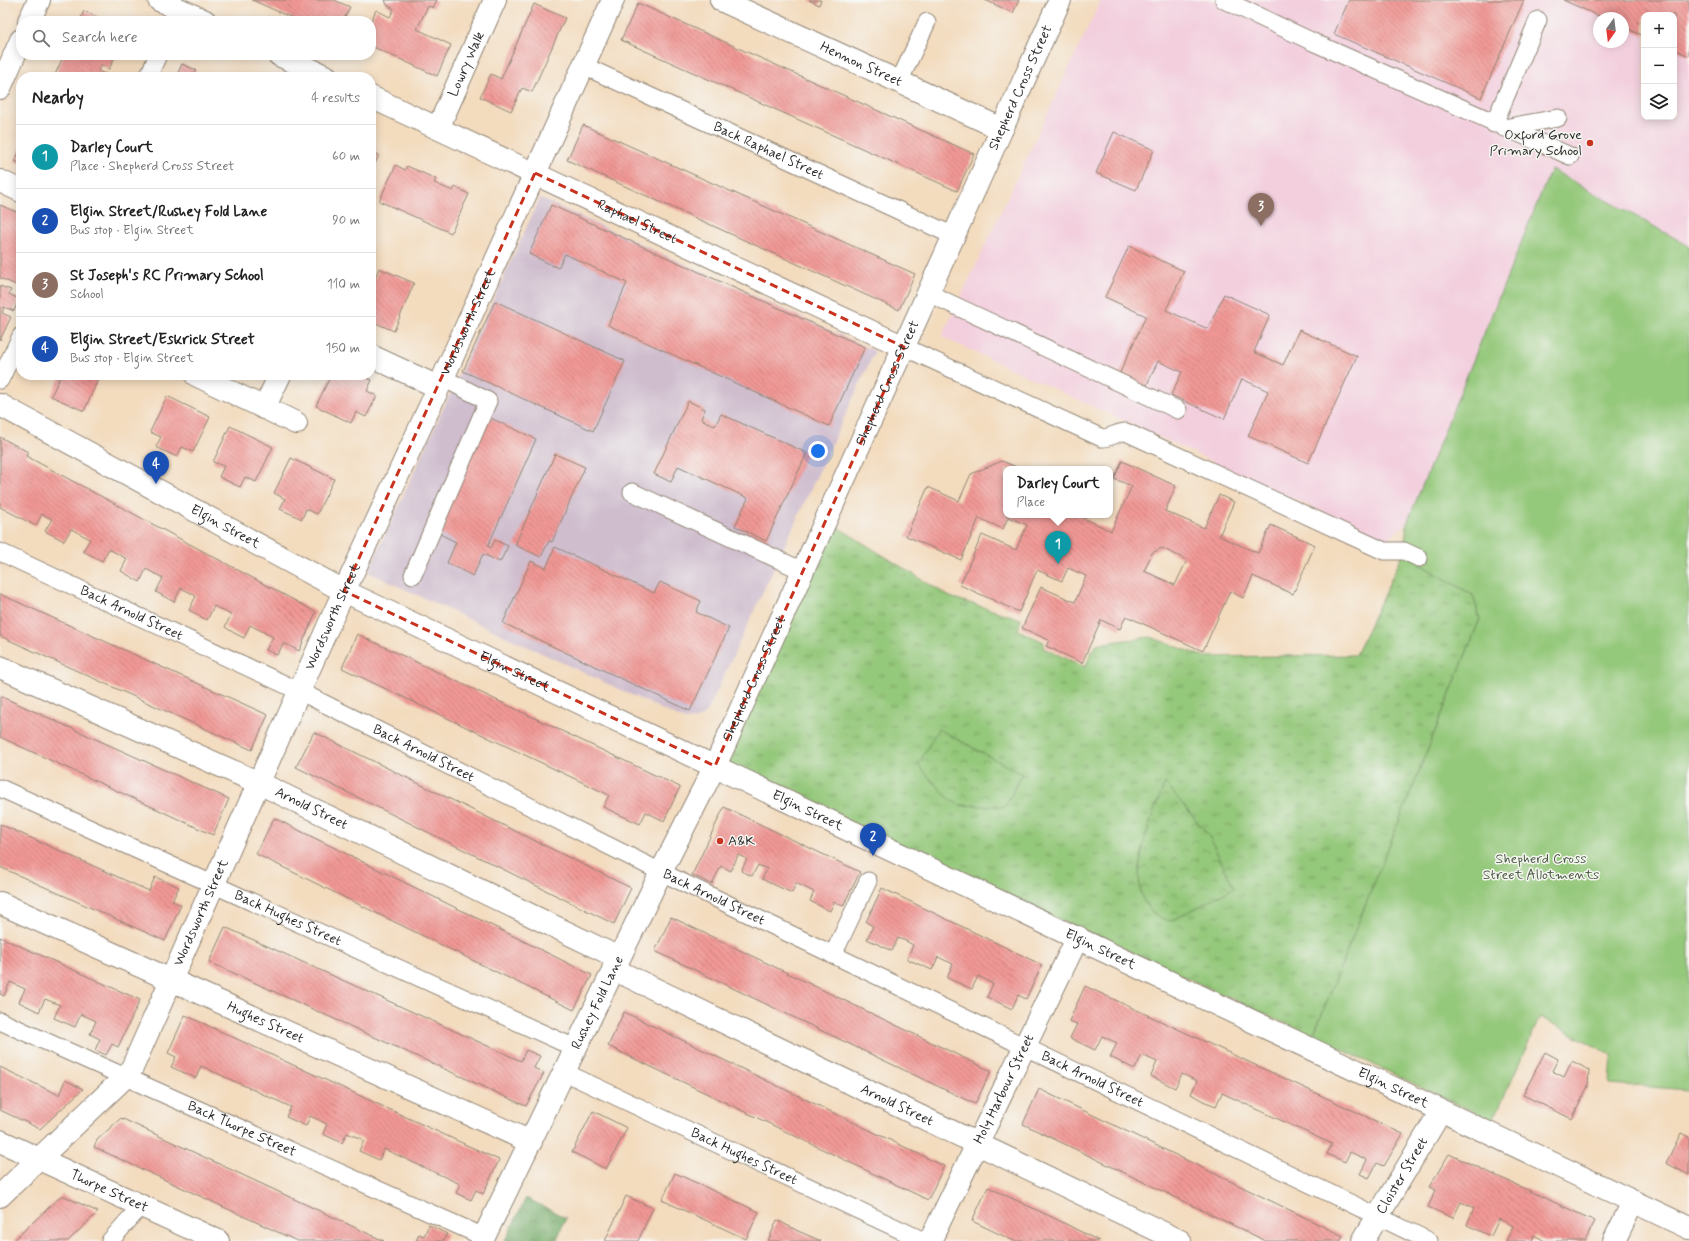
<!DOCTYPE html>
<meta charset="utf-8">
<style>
:root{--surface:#fff;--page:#f6f6f6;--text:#222;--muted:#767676;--line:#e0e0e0;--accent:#b45309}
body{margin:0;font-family:Mynerve,sans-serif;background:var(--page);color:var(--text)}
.controls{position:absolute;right:12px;top:12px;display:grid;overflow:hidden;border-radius:8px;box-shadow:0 2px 10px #0003}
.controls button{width:36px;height:36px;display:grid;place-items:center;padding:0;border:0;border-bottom:1px solid var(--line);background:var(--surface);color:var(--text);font:20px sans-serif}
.compass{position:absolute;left:1593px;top:12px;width:36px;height:36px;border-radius:50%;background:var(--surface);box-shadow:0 2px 10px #0003;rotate:194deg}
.you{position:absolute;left:818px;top:451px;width:14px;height:14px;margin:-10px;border:3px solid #fff;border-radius:50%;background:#1a73e8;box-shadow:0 0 0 6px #1a73e833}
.badge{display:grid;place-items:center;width:26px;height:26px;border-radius:50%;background:var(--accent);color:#fff;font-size:13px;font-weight:700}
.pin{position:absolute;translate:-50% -33px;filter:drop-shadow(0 1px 2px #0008)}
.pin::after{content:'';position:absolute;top:21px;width:14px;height:12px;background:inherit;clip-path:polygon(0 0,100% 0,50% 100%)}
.popup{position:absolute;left:1003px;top:466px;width:110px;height:52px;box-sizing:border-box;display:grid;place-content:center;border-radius:8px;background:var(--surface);filter:drop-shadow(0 1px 3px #0005);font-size:13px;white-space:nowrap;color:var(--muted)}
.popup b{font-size:15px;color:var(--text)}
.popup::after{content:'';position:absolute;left:50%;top:100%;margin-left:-8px;border:8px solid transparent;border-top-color:var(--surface)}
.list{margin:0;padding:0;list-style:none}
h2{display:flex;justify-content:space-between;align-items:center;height:52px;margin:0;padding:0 16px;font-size:17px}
h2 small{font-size:13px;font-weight:400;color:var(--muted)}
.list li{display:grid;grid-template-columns:26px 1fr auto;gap:12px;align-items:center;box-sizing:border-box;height:64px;padding:0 16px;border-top:1px solid var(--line)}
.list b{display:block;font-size:15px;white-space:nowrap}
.list p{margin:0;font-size:13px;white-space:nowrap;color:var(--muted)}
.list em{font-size:13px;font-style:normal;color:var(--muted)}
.icon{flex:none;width:22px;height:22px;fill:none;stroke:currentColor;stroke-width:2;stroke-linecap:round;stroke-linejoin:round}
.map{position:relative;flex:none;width:1689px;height:1241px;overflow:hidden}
.search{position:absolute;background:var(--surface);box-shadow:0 2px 10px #0003;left:16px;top:16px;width:360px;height:44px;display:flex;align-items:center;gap:10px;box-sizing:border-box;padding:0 14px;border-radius:16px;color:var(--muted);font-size:15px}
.panel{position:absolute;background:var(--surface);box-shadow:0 2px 10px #0003;left:16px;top:72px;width:360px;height:308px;border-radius:16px}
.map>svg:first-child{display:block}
</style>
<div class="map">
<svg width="1689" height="1241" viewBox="0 0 1689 1241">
<defs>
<pattern id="grass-tufts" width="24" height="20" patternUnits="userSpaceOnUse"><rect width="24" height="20" fill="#94c87a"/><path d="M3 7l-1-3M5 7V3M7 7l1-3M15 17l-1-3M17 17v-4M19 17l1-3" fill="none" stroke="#79a364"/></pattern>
<pattern id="forest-crowns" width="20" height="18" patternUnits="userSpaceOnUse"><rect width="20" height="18" fill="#77ac6a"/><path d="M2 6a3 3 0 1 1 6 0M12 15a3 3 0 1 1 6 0" fill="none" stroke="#628c57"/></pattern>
<pattern id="park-crowns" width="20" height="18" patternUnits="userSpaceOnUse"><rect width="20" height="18" fill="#94c87a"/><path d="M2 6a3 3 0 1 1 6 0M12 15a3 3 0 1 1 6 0" fill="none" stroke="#79a364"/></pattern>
<pattern id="building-back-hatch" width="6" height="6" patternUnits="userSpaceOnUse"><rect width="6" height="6" fill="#f19895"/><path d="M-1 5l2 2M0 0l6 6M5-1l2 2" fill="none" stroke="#c37c7a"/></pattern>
</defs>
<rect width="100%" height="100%" fill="#f6f6f2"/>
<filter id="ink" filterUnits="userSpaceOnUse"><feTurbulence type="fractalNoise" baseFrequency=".025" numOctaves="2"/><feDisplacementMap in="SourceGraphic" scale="8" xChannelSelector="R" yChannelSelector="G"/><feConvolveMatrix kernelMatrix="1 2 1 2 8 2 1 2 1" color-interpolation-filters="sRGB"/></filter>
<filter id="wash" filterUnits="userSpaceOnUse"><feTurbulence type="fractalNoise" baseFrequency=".012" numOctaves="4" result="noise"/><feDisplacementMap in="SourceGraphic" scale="16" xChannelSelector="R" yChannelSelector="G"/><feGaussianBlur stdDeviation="0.9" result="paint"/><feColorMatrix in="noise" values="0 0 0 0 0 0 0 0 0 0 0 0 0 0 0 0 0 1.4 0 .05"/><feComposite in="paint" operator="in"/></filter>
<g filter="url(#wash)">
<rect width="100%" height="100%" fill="#f3dbbe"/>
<path fill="#f3cfde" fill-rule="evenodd" d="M1101 0H1689V246L1551 169 1407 523 1385 541 942 337ZM1644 15H1674V117H1644ZM1599 18H1623V42H1599Z"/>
<polygon fill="#cfbdce" points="540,198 875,351 707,712 698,719 685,720 368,572"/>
<polygon fill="url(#grass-tufts)" stroke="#607a52" points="826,520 950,597 1021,619 1018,630 1044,642 1043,648 1085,667 1096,644 1150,637 1205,657 1356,655 1404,551 1428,569 1473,595 1480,619 1313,1036 1089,933 715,766"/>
<polygon fill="url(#forest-crowns)" stroke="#516c4a" points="526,1198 566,1218 556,1241 505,1241"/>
<g fill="url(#park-crowns)" stroke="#607a52">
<polygon points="938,729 1022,774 1005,807 960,805 950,800 918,765"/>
<path d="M1165 783 1209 836 1234 888 1171 921C1112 909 1151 817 1165 783Z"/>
</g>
<polygon fill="#94c87a" stroke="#607a52" points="1551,169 1689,246 1689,1090 1610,1084 1612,1055 1540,1017 1493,1121 1313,1036 1480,619 1473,595 1428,569 1404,551 1407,523"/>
<g id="blocks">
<g fill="url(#building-back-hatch)" fill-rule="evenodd">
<polygon points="252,0 334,0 350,7 343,21 299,21"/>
<polygon points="385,0 437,0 433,8 428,6 417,29 451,45 437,76 371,46 371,21 376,10 390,17 394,9 387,5"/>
<polygon points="809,0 821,0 819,5"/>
<polygon points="985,0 1019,0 1013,13"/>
<polygon points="1349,0 1524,0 1481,98 1334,34"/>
<polygon points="1563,0 1689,0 1689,56 1674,49 1674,15 1644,15 1644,36 1623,27 1623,18 1603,18"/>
<polygon points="638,3 974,154 957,191 621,40"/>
<polygon points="534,4 565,18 532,92 522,88 511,111 480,97 491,74 501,79"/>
<polygon points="84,11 106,21 80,21"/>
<polygon points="64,55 116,55 109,69 101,65 98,71 107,75 106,77 54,77"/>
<polygon points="182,64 196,70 194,74 199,77 176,77"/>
<polygon points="583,125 915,274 899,310 567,160"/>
<polygon points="1114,132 1154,150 1136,190 1096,173"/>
<polygon points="21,148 21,164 15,161"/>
<polygon points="371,152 379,155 371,173"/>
<polygon points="396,165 405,170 407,166 436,179 434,183 453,191 455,187 469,194 451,233 379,201"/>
<polygon points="0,205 21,214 21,287 0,278"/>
<polygon points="551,205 865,347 829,426 608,325 627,283 565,254 558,268 529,254"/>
<polygon points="1129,246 1184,271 1166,310 1208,329 1224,294 1270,315 1254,352 1283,365 1299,330 1357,356 1308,463 1248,436 1268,391 1242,379 1224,419 1171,395 1182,372 1158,361 1145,389 1118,377 1146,316 1105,297"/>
<polygon points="379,268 414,283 394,331 371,321 371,277 375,279"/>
<polygon points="0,286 11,290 9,294 19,299 14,311 4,307 2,313 11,317 0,340"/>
<polygon points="495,301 625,361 593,431 463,371"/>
<polygon points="61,375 100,375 84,411 51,396"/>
<polygon points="331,375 360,375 372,380 367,391 377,396 366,417 356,412 351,423 316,406"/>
<polygon points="167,396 210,417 193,452 182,447 177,457 156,447 161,437 150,432"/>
<polygon points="688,401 705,409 701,419 715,426 721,414 807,453 766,541 735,526 748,498 678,466 671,482 654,474"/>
<polygon points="484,415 536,439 488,546 491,548 495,540 508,546 500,562 483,554 473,576 447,563 456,542 438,533"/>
<polygon points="230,426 273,447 256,482 245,477 240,487 219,477 224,466 213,462"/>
<polygon points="0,437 28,452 26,456 316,612 299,651 284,643 277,655 266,650 273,637 250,625 244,638 234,633 225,627 231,615 214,606 207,620 189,610 196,596 189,592 181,588 174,602 156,592 163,578 146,569 140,582 121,571 127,559 109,549 102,561 83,551 90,539 71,529 64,541 45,531 52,519 42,514 36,526 0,507"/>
<polygon points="555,454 585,467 552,542 549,541 541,557 515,545"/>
<polygon points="291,458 334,479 317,514 306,509 302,519 280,509 285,499 274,493"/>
<path d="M1002 461 1021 469H1006V515H1077L1111 531 1132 486 1114 479 1122 461 1176 486 1165 511 1204 528 1219 495 1234 502 1219 536 1258 553 1271 525 1315 545 1293 594 1253 576 1243 598 1230 591 1203 651 1126 616 1120 629 1101 620 1082 663 1046 646 1049 640 1022 628 1041 587 1075 602 1086 576 1068 568 1062 581 1037 570 1019 612 960 585 982 535 1016 550 1027 525 1008 517 1003 529 979 518 961 560 906 536 928 487 959 501 971 474ZM1162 548 1187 560 1175 585 1144 571 1152 553Z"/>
<polygon points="555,547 654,593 660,582 701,601 696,612 729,628 690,711 503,623 531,561 546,568"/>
<polygon points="0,594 268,715 252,750 0,636"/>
<polygon points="357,634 680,787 664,821 646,812 640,824 603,807 609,795 342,668"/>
<polygon points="0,696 229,799 213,835 0,737"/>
<polygon points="314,732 631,888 614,924 296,767"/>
<polygon points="724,807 860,872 843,906 834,902 830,911 810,901 814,892 796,883 792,893 762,879 767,869 758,865 752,876 741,871 747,859 738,855 731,871 721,866 712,884 692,875"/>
<polygon points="274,818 592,975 574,1010 256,854"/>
<polygon points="0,824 149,891 155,877 179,887 172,901 181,905 165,941 0,867"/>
<polygon points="882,888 1042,965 1026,999 1018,995 1012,1009 987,997 993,984 986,980 978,976 972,989 947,978 953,964 938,957 932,970 907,959 913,945 906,941 898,938 892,951 867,939 873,926 866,922"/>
<polygon points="671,917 991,1071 975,1104 655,951"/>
<polygon points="225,927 521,1061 526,1050 540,1056 534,1068 544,1073 526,1106 209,962"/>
<polygon points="0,937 140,1000 118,1047 112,1044 106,1055 95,1050 100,1039 90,1034 96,1021 81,1014 75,1027 54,1018 60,1005 45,999 39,1012 19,1002 25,989 10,982 4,996 0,994"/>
<polygon points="1085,986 1348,1108 1403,1134 1384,1166 1377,1163 1369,1178 1360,1174 1367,1160 1350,1152 1345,1162 1327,1154 1332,1144 1222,1093 1216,1106 1203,1101 1191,1094 1197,1081 1182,1074 1175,1088 1151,1076 1157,1062 1142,1055 1135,1069 1110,1057 1117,1043 1102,1036 1095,1050 1070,1038 1077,1024 1069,1021"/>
<polygon points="624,1012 944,1166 928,1200 608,1046"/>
<polygon points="185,1015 499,1160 483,1194 476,1190 471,1200 456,1193 460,1184 384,1149 379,1160 359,1151 364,1140 347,1133 342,1143 323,1134 327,1124 319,1120 310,1116 306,1126 286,1117 291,1107 201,1066 196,1078 171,1067 176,1057 168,1053"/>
<polygon points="1545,1052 1558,1059 1552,1071 1564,1077 1572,1061 1589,1070 1588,1086 1572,1119 1523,1095"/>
<polygon points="0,1067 59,1095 65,1080 83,1089 40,1129 0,1110"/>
<polygon points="1039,1089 1265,1198 1343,1236 1340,1241 1266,1241 1023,1124"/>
<polygon points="593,1111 627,1128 606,1169 572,1152"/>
<polygon points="121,1118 174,1143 384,1241 297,1241 94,1147 97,1140"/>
<polygon points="1681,1133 1689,1137 1689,1175 1666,1163"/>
<polygon points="1449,1154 1595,1221 1585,1241 1545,1241 1534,1235 1532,1241 1506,1241 1513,1226 1499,1219 1491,1236 1467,1225 1474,1208 1461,1202 1453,1218 1428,1207 1436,1190 1429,1187"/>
<polygon points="675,1173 759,1212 746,1239 662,1200"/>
<polygon points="988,1187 1058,1220 1099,1241 1014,1241 972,1221"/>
<polygon points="62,1195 98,1212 68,1241 13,1241"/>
<polygon points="626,1196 653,1208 638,1241 605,1241"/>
<polygon points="777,1220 798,1231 821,1241 768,1241"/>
<polygon points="429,1225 447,1234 443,1241 416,1241 419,1234 424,1236"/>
</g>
</g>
</g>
<g filter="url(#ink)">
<use href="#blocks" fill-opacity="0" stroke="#8f8374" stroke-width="1"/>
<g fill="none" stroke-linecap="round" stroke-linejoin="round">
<defs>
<g id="service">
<polyline points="1224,0 1313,42 1570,156"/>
<path id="s1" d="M584 66 954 236"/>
<polyline points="148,77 158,55"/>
<polyline points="899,82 927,22"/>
<polyline points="1494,124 1538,20"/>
<polyline points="1504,128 1558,118"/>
<polyline points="928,293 1178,410"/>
<path d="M904 347 1102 438C1111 438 1117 432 1126 432L1384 551H1404L1419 558"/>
<polyline points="0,380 21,336"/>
<polyline points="632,492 803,571"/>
<path id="s2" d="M0 552 299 691 661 872 1429 1241"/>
<polyline points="413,575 488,401 443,378"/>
<path id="s3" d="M0 788 575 1048"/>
<polyline points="833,955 868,881"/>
<path id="s4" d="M0 1021 484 1237"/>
<path id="s5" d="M564 1072 924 1241"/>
<polyline points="110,1241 141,1206"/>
</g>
<g id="minor">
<polyline points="159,0 205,21"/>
<path id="s6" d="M721 0 1002 129"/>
<polyline points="279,55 327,77"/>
<path id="s7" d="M371 97 904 347"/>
<path id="s8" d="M438 128 495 0"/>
<polyline points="0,181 21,191"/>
<polyline points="371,356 438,387"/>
<polyline points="196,375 296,423"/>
<polyline points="264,408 280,375"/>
<path id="s9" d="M0 667 259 783 619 958"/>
<path id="s10" d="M0 903 531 1142"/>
<path id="s11" d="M613 969 1180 1241"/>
<path id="s12" d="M0 1141 218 1241"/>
<path id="s13" d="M0 1196 125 1077 132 1068 335 611 443 378 613 0"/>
<path id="s14" d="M482 1241 661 872 715 766"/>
<path id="s15" d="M930 1241 1078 937"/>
<path id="s16" d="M1363 1241 1441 1111"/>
<polyline points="1614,1241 1633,1202"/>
</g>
<g id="tertiary">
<polyline points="29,21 39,0"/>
<polyline points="0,88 21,40"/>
<path id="s17" d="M0 405 344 591 1689 1228"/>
<path id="s18" d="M715 766 1060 0"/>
</g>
</defs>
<use href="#service" stroke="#8f8374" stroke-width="19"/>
<use href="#minor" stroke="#8f8374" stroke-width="24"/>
<use href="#tertiary" stroke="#8f8374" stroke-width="24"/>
<use href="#service" stroke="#fff" stroke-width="17"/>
<use href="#minor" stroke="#fff" stroke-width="22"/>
<use href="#tertiary" stroke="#fff" stroke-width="22"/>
</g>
</g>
<path fill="none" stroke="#c8321e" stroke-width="3" stroke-dasharray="8 5" stroke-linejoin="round" d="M535 173 904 347 715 766 344 591Z"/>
<g fill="#c8321e" stroke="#f6f6f2" stroke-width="1.5">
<circle cx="1590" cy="143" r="4"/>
<circle cx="720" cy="841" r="4"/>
</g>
<g text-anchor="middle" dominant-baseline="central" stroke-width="3" stroke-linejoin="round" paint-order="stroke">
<g font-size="14" fill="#2b2b2b" stroke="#f6f6f2">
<text stroke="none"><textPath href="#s8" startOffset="70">Lowry Walk</textPath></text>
<text stroke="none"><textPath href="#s6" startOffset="154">Hennon Street</textPath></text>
<text stroke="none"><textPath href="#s18" startOffset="744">Shepherd Cross Street</textPath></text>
<text stroke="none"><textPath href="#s1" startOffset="203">Back Raphael Street</textPath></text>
<text stroke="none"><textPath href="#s7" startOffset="294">Raphael Street</textPath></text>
<text stroke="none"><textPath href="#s13" startOffset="1002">Wordsworth Street</textPath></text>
<text stroke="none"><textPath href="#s18" startOffset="420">Shepherd Cross Street</textPath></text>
<text stroke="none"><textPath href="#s17" startOffset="256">Elgin Street</textPath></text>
<text stroke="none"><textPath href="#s2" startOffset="145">Back Arnold Street</textPath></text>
<text stroke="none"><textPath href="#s13" startOffset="678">Wordsworth Street</textPath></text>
<text stroke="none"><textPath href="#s17" startOffset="580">Elgin Street</textPath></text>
<text stroke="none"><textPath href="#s18" startOffset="96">Shepherd Cross Street</textPath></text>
<text stroke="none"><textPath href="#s2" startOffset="469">Back Arnold Street</textPath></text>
<text stroke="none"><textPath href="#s9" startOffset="342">Arnold Street</textPath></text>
<text stroke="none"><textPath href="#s17" startOffset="904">Elgin Street</textPath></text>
<text stroke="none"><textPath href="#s2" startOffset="793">Back Arnold Street</textPath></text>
<text stroke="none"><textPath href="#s13" startOffset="354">Wordsworth Street</textPath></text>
<text stroke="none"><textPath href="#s3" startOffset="316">Back Hughes Street</textPath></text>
<text stroke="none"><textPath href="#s17" startOffset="1228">Elgin Street</textPath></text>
<text stroke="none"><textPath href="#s14" startOffset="265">Rushey Fold Lane</textPath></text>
<text stroke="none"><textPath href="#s10" startOffset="291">Hughes Street</textPath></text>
<text stroke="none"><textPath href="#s2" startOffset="1213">Back Arnold Street</textPath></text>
<text stroke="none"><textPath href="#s17" startOffset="1552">Elgin Street</textPath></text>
<text stroke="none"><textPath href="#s15" startOffset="169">Holy Harbour Street</textPath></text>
<text stroke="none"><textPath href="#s11" startOffset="315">Arnold Street</textPath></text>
<text stroke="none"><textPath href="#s4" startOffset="265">Back Thorpe Street</textPath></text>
<text stroke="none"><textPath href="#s5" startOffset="199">Back Hughes Street</textPath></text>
<text stroke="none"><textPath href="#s16" startOffset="76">Cloister Street</textPath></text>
<text stroke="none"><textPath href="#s12" startOffset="120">Thorpe Street</textPath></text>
</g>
<g font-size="14" fill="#2b2b2b" stroke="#f6f6f2" text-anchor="end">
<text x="1582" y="135">Oxford Grove<tspan x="1582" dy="16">Primary School</tspan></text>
<text x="728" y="841" text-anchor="start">A&amp;K</text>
</g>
<g font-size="14" fill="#4a5a43" stroke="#f6f6f2">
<text x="1541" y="859">Shepherd Cross<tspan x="1541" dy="16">Street Allotments</tspan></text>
</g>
</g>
</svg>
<div class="controls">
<button>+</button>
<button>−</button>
<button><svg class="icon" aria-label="layers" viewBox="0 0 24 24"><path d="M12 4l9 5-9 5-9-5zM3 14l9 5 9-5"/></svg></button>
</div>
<svg class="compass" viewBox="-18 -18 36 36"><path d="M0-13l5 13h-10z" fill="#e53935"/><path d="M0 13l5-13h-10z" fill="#767676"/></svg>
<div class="you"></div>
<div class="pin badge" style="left:1058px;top:564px;background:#0f9aa8">1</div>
<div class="popup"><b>Darley Court</b>Place</div>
<div class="pin badge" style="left:873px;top:856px;background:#1a4fb4">2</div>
<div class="pin badge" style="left:1261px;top:226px;background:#8d6e63">3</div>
<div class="pin badge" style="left:156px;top:484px;background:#1a4fb4">4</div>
<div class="search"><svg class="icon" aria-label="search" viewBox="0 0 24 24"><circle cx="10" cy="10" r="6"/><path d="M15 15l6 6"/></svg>Search here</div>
<section class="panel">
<h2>Nearby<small>4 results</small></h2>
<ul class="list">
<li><span class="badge" style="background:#0f9aa8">1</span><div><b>Darley Court</b><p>Place · Shepherd Cross Street</p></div><em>60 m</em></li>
<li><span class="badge" style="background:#1a4fb4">2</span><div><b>Elgin Street/Rushey Fold Lane</b><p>Bus stop · Elgin Street</p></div><em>90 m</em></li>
<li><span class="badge" style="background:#8d6e63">3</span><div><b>St Joseph's RC Primary School</b><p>School</p></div><em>110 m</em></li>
<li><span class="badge" style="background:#1a4fb4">4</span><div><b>Elgin Street/Eskrick Street</b><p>Bus stop · Elgin Street</p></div><em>150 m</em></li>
</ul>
</section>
</div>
